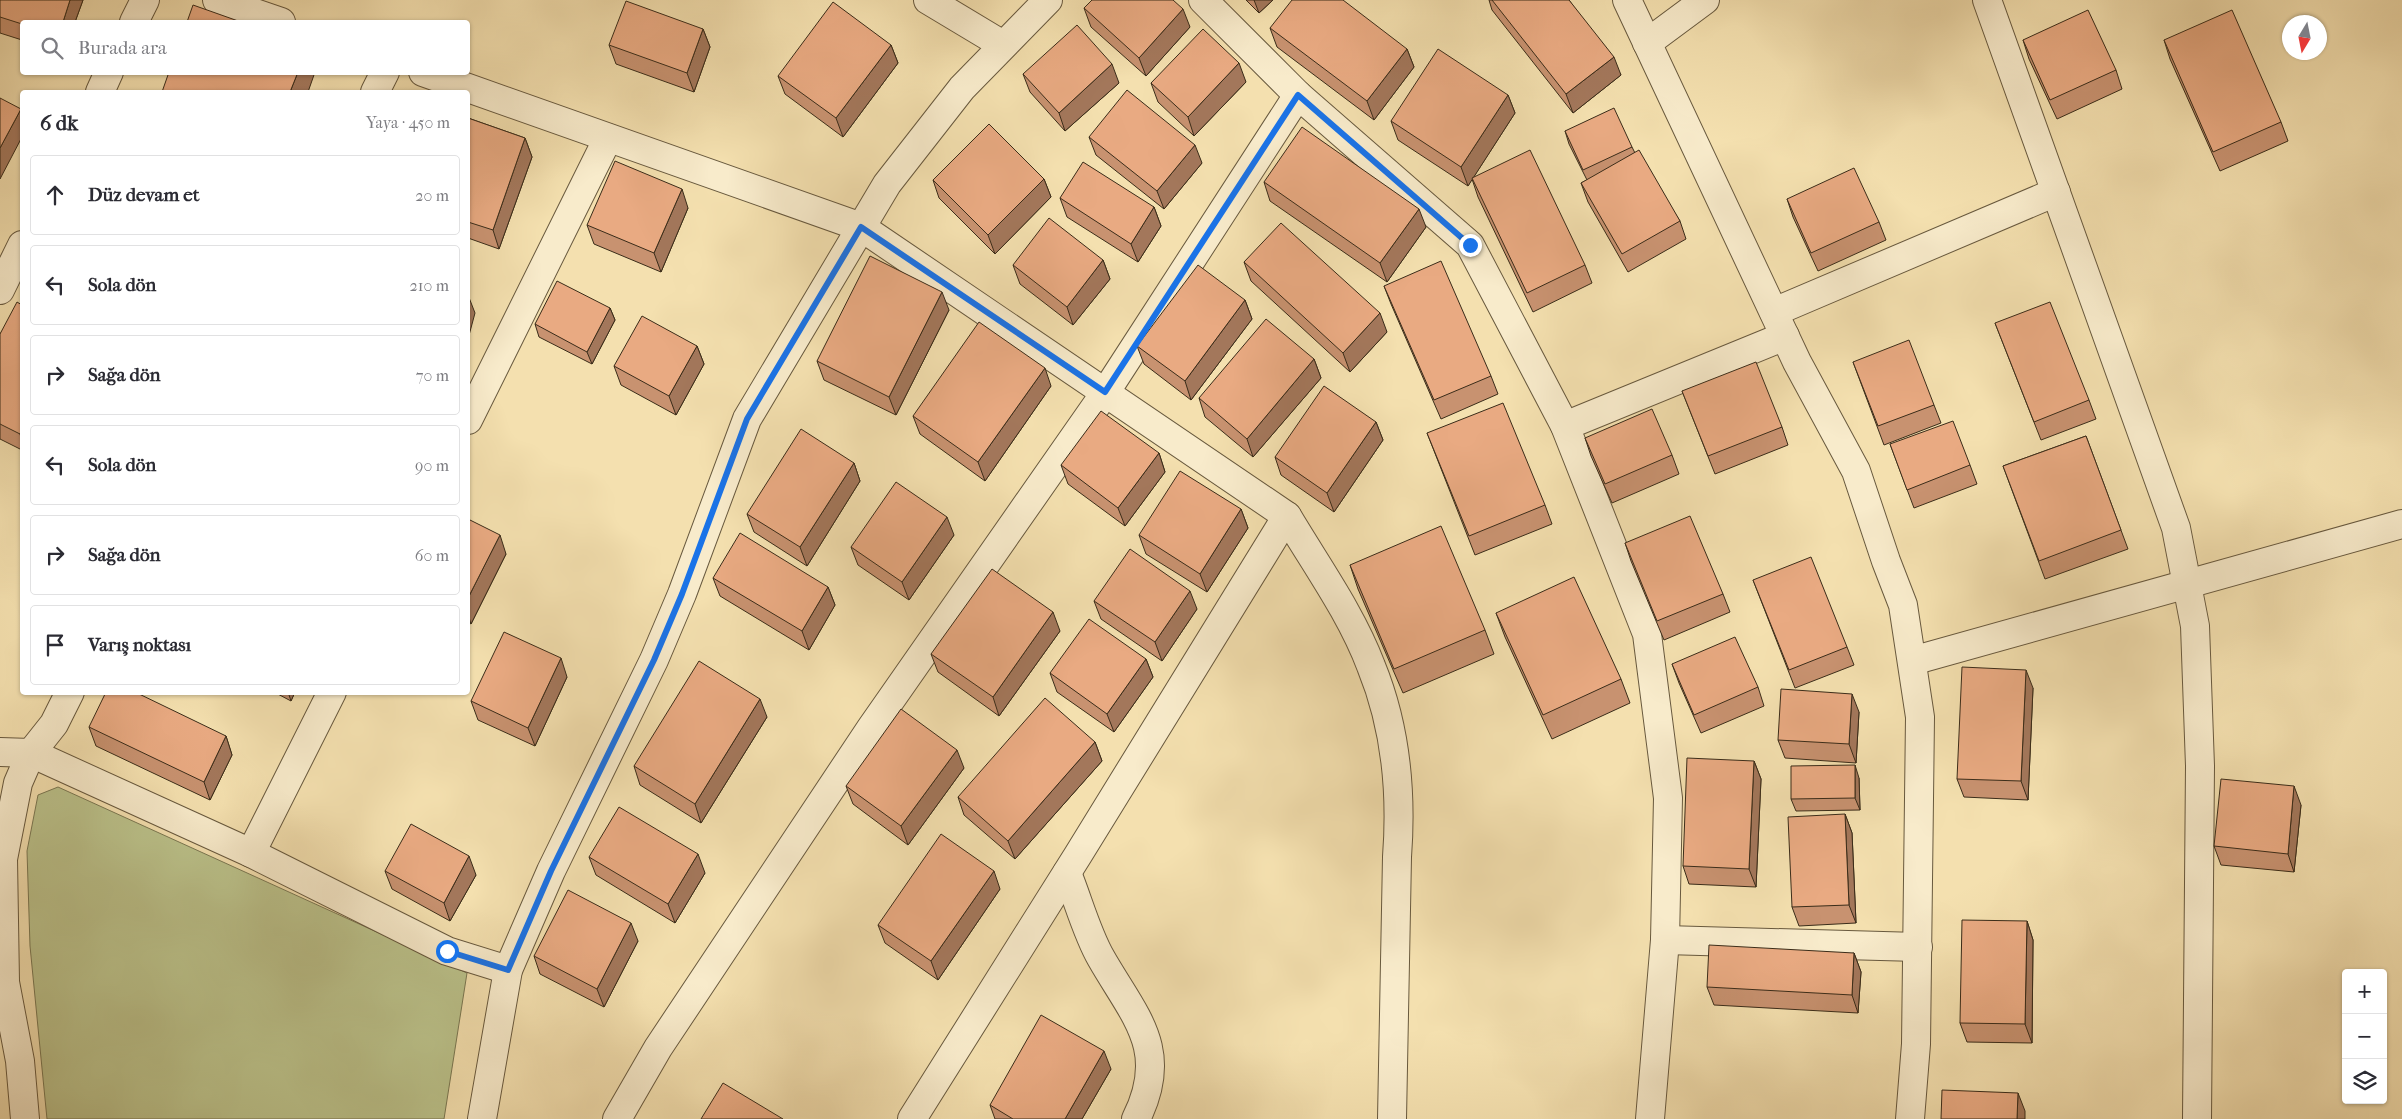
<!DOCTYPE html>
<html lang="tr">
<meta charset="utf-8">
<style>
:root{--surface:#fff;--page:#f7f7f7;--text:#2b2b33;--muted:#7c7c81;--line:#e1e1e2}
body{margin:0;font-family:"IM FELL French Canon",serif;background:var(--page);color:var(--text)}
.controls{position:absolute;right:15px;bottom:15px;display:grid;overflow:hidden;border-radius:5px;box-shadow:0 1px 4px #0004}
.controls button{width:45px;height:45px;display:grid;place-items:center;padding:0;border:0;border-bottom:1px solid var(--line);background:var(--surface);color:var(--text);font:25px sans-serif}
.compass{position:absolute;left:2282px;top:15px;width:45px;height:45px;border-radius:50%;background:var(--surface);box-shadow:0 1px 4px #0004;rotate:190deg}
.stop{position:absolute;width:15px;height:15px;margin:-11px;border:4px solid #1a73e8;border-radius:50%;background:#fff}
.stop.end{background:#1a73e8;border-color:#fff;box-shadow:0 1px 5px #0008}
.list{margin:0;padding:0;list-style:none}
h2{display:flex;justify-content:space-between;align-items:center;height:65px;margin:0;padding:0 20px;font-size:21px}
h2 small{font-size:16px;font-weight:400;color:var(--muted)}
.list li{display:grid;grid-template-columns:32px 1fr auto;gap:15px;align-items:center;box-sizing:border-box;height:80px;margin:0 10px 10px;padding:0 10px;border:1px solid var(--line);border-radius:5px}
.list b{display:block;font-size:19px;white-space:nowrap}
.list em{font-size:16px;font-style:normal;color:var(--muted)}
.icon{flex:none;width:28px;height:28px;fill:none;stroke:currentColor;stroke-width:2;stroke-linecap:round;stroke-linejoin:round}
.map{position:relative;flex:none;width:2402px;height:1119px;overflow:hidden}
.search{position:absolute;background:var(--surface);box-shadow:0 1px 4px #0004;left:20px;top:20px;width:450px;height:55px;display:flex;align-items:center;gap:12px;box-sizing:border-box;padding:0 18px;border-radius:5px;color:var(--muted);font-size:19px}
.panel{position:absolute;background:var(--surface);box-shadow:0 1px 4px #0004;left:20px;top:90px;width:450px;height:605px;border-radius:5px}
.map>svg:first-child{display:block}
</style>
<div class="map">
<svg width="2402" height="1119" viewBox="0 0 2402 1119">
<rect width="100%" height="100%" fill="#f4e0af"/>
<filter id="stains"><feTurbulence type="fractalNoise" baseFrequency=".004" numOctaves="4"/><feColorMatrix values="0 0 0 0 .2 0 0 0 0 .09 0 0 0 0 .02 0 0 0 .5 -.17"/></filter>
<radialGradient id="worn" r=".72"><stop offset=".6" stop-color="#630" stop-opacity="0"/><stop offset="1" stop-color="#630" stop-opacity=".3"/></radialGradient>
<polygon fill="#bbc28b" stroke="#7a7752" points="58,787 467,973 444,1119 47,1119 30,946 27,851 38,795"/>
<g fill="none" stroke-linecap="round" stroke-linejoin="round">
<defs>
<g id="minor">
<polyline points="217,0 281,22"/>
<polyline points="928,0 1003,45"/>
<polyline points="1203,0 1298,95 1470,245 1565,426 1647,634 1668,798 1665,940 1650,1119"/>
<polyline points="1627,0 1797,362 1856,471 1886,561 1903,605 1920,717 1916,1044 1910,1119"/>
<polyline points="1987,0 2176,528 2195,626 2200,766 2197,1119"/>
<polyline points="134,22 145,0"/>
<polyline points="1647,43 1705,0"/>
<polyline points="423,72 861,227 1287,516 1078,855 912,1119"/>
<polyline points="100,92 109,72"/>
<polyline points="375,92 385,72"/>
<polyline points="0,290 22,245"/>
<polyline points="1774,312 2056,192"/>
<polyline points="468,420 608,138"/>
<polyline points="1565,426 1785,336"/>
<path d="M1287 516C1316 565 1351 613 1371 666 1396 727 1402 791 1397 857L1392 1119"/>
<polyline points="1912,661 2402,524"/>
<polyline points="0,752 31,753 251,853 447,951 508,970"/>
<polyline points="251,853 332,692"/>
<path d="M1067 873C1078 900 1087 934 1101 958 1134 1016 1171 1049 1136 1119"/>
<polyline points="1665,940 1918,947"/>
<polyline points="25,1119 20,1061 5,982 3,859 18,783 31,753 54,724 70,692"/>
<polyline points="482,1119 508,970 551,871 654,660 682,594 747,419 887,184 962,88 1048,0"/>
<polyline points="617,1119 658,1048 871,728 1105,393 1298,95"/>
</g>
</defs>
<use href="#minor" stroke="#68593e" stroke-width="30"/>
<use href="#minor" stroke="#f8ebcb" stroke-width="28"/>
</g>
<g fill="#c89270" stroke="#3a2c19">
<polygon points="0,0 83,0 75,22 22,22 22,40 0,33"/>
<polygon points="1246,0 1273,0 1259,13"/>
<polygon points="1489,0 1569,0 1621,75 1573,113 1492,10"/>
<polygon points="1084,8 1190,27 1146,76 1091,27"/>
<polygon points="1270,28 1407,49 1414,67 1374,120 1277,47"/>
<polygon points="703,29 710,47 694,92 616,64 609,45"/>
<polygon points="2023,40 2116,70 2122,89 2057,119 2029,59"/>
<polygon points="2164,40 2281,122 2288,141 2220,171 2170,59"/>
<polygon points="891,45 898,63 843,137 785,94 778,76"/>
<polygon points="1023,74 1119,83 1065,131 1030,92"/>
<polygon points="1246,82 1194,136 1158,102 1151,83"/>
<polygon points="1508,95 1515,113 1473,178 1585,265 1592,283 1533,312 1478,197 1472,179 1468,186 1398,140 1391,121"/>
<polygon points="468,118 525,138 532,157 499,249 468,238"/>
<polygon points="1565,131 1632,147 1635,153 1680,221 1686,239 1628,272 1588,202 1581,183 1587,180 1569,144"/>
<polygon points="1089,137 1202,163 1164,209 1096,155"/>
<polygon points="1044,179 1051,197 995,254 939,198 933,180"/>
<polygon points="1264,182 1426,227 1387,282 1270,201"/>
<polygon points="1060,198 1154,207 1161,226 1138,262 1067,217"/>
<polygon points="1787,199 1879,222 1886,240 1818,271 1793,217"/>
<polygon points="688,208 661,272 594,244 587,225"/>
<polygon points="1103,260 1110,279 1073,325 1020,284 1013,265"/>
<polygon points="1244,262 1387,332 1350,372 1251,281"/>
<polygon points="1384,286 1491,376 1498,394 1441,419 1391,304"/>
<polygon points="1245,300 1252,319 1191,400 1144,364 1137,346"/>
<polygon points="22,305 22,450 0,439 0,334"/>
<polygon points="610,308 615,320 592,364 539,337 535,324"/>
<polygon points="949,310 896,415 824,380 817,361"/>
<polygon points="1995,323 2089,400 2096,419 2041,440"/>
<polygon points="697,346 704,364 676,415 621,385 614,366"/>
<polygon points="1314,359 1321,378 1253,457 1205,417 1199,398"/>
<polygon points="1853,362 1934,405 1941,423 1884,445"/>
<polygon points="1051,386 985,481 920,434 913,416"/>
<polygon points="1682,391 1782,427 1788,445 1715,474"/>
<polygon points="1376,422 1383,440 1334,512 1281,475 1275,457"/>
<polygon points="1427,433 1545,505 1552,524 1475,555"/>
<polygon points="2086,436 2128,549 2045,579 2003,466"/>
<polygon points="1585,438 1672,455 1679,474 1612,503 1591,456"/>
<polygon points="1890,444 1970,465 1977,484 1914,508"/>
<polygon points="1159,453 1165,472 1125,526 1068,484 1061,465"/>
<polygon points="854,463 860,481 807,566 754,532 747,514"/>
<polygon points="1241,509 1248,528 1207,592 1146,554 1139,535"/>
<polygon points="468,519 506,554 471,624 468,622"/>
<polygon points="954,535 909,600 858,565 851,547"/>
<polygon points="1625,543 1723,594 1730,612 1664,640 1631,561"/>
<polygon points="1350,565 1485,630 1494,654 1403,693 1358,589"/>
<polygon points="713,578 828,587 835,605 809,650 720,596"/>
<polygon points="1753,580 1847,647 1854,665 1795,688"/>
<polygon points="1094,601 1197,609 1162,661 1101,619"/>
<polygon points="1496,613 1621,679 1630,703 1552,739 1505,637"/>
<polygon points="1060,631 999,716 938,672 931,654"/>
<polygon points="1146,659 1153,677 1114,732 1057,692 1050,673"/>
<polygon points="1672,664 1758,687 1764,706 1701,733 1679,683"/>
<polygon points="567,677 535,746 478,720 471,701"/>
<polygon points="2033,688 2028,800 1964,797 1957,779"/>
<polygon points="274,692 295,692 291,701"/>
<polygon points="1859,712 1856,763 1785,758 1778,740"/>
<polygon points="767,717 701,823 640,785 634,766"/>
<polygon points="89,727 226,736 232,755 210,800 96,746"/>
<polygon points="1095,742 1102,761 1015,859 964,815 958,797"/>
<polygon points="1754,761 1761,779 1756,887 1689,884 1683,866"/>
<polygon points="964,768 908,845 853,804 846,786"/>
<polygon points="1859,778 1860,810 1796,811 1791,799"/>
<polygon points="2301,805 2294,872 2221,865 2214,846"/>
<polygon points="1845,814 1852,833 1856,923 1799,926 1792,907"/>
<polygon points="589,857 705,873 675,923 596,875"/>
<polygon points="385,871 476,875 450,921 392,889"/>
<polygon points="1000,889 938,980 885,943 878,925"/>
<polygon points="2027,921 2033,940 2032,1043 1967,1042 1960,1023"/>
<polygon points="638,941 604,1007 540,974 534,956"/>
<polygon points="1854,953 1861,972 1858,1013 1714,1005 1707,987"/>
<polygon points="1111,1069 1082,1119 995,1119 990,1105"/>
</g>
<g fill="#a3775b" stroke="#3a2c19">
<polygon points="70,0 83,0 75,22 63,22"/>
<polygon points="1254,0 1273,0 1259,13"/>
<polygon points="1183,9 1190,27 1146,76 1139,58"/>
<polygon points="703,29 710,47 694,92 687,73"/>
<polygon points="891,45 898,63 843,137 836,118"/>
<polygon points="1407,49 1414,67 1374,120 1367,101"/>
<polygon points="1614,57 1621,75 1573,113 1566,94"/>
<polygon points="1239,63 1246,82 1194,136 1188,117"/>
<polygon points="1112,64 1119,83 1065,131 1059,113"/>
<polygon points="298,72 315,72 308,92 290,92"/>
<polygon points="1508,95 1515,113 1468,186 1461,167"/>
<polygon points="21,109 22,113 22,137 0,179 0,148"/>
<polygon points="525,138 532,157 499,249 493,230"/>
<polygon points="1195,145 1202,163 1164,209 1157,191"/>
<polygon points="1044,179 1051,197 995,254 988,235"/>
<polygon points="682,189 688,208 661,272 654,253"/>
<polygon points="1154,207 1161,226 1138,262 1131,244"/>
<polygon points="1419,209 1426,227 1387,282 1380,263"/>
<polygon points="1103,260 1110,279 1073,325 1067,307"/>
<polygon points="942,292 949,310 896,415 889,397"/>
<polygon points="468,295 475,313 468,339"/>
<polygon points="1245,300 1252,319 1191,400 1185,381"/>
<polygon points="610,308 615,320 592,364 587,352"/>
<polygon points="1380,313 1387,332 1350,372 1343,353"/>
<polygon points="697,346 704,364 676,415 669,396"/>
<polygon points="1314,359 1321,378 1253,457 1247,439"/>
<polygon points="1045,368 1051,386 985,481 978,462"/>
<polygon points="1376,422 1383,440 1334,512 1327,493"/>
<polygon points="22,428 22,441 20,434"/>
<polygon points="1159,453 1165,472 1125,526 1118,508"/>
<polygon points="854,463 860,481 807,566 800,547"/>
<polygon points="1241,509 1248,528 1207,592 1200,574"/>
<polygon points="947,517 954,535 909,600 902,582"/>
<polygon points="500,535 506,554 471,624 468,614 468,598"/>
<polygon points="828,587 835,605 809,650 802,631"/>
<polygon points="1190,591 1197,609 1162,661 1155,642"/>
<polygon points="1053,612 1060,631 999,716 993,697"/>
<polygon points="561,658 567,677 535,746 528,728"/>
<polygon points="1146,659 1153,677 1114,732 1107,714"/>
<polygon points="2026,670 2033,688 2028,800 2021,781"/>
<polygon points="288,692 295,692 291,701"/>
<polygon points="1852,694 1859,712 1856,763 1849,744"/>
<polygon points="760,699 767,717 701,823 695,804"/>
<polygon points="226,736 232,755 210,800 204,782"/>
<polygon points="1095,742 1102,761 1015,859 1008,841"/>
<polygon points="957,750 964,768 908,845 901,826"/>
<polygon points="1754,761 1761,779 1756,887 1749,869"/>
<polygon points="1855,765 1859,778 1860,810 1855,798"/>
<polygon points="2294,786 2301,805 2294,872 2288,854"/>
<polygon points="1845,814 1852,833 1856,923 1849,905"/>
<polygon points="698,854 705,873 675,923 668,904"/>
<polygon points="469,856 476,875 450,921 444,903"/>
<polygon points="994,871 1000,889 938,980 931,961"/>
<polygon points="2027,921 2033,940 2032,1043 2025,1024"/>
<polygon points="631,923 638,941 604,1007 597,989"/>
<polygon points="1854,953 1861,972 1858,1013 1852,995"/>
<polygon points="1104,1051 1111,1069 1082,1119 1065,1119"/>
<polygon points="2018,1093 2025,1111 2025,1119 2017,1119"/>
</g>
<g fill="#e9aa82" stroke="#3a2c19">
<polygon points="0,0 70,0 63,22 22,22 22,24 0,17"/>
<polygon points="1092,0 1173,0 1183,9 1139,58 1084,8"/>
<polygon points="1292,0 1343,0 1407,49 1367,101 1270,28"/>
<polygon points="1492,0 1569,0 1614,57 1566,94"/>
<polygon points="626,1 703,29 687,73 609,45"/>
<polygon points="833,2 891,45 836,118 778,76"/>
<polygon points="193,5 241,22 187,22"/>
<polygon points="2088,10 2116,70 2050,100 2023,40"/>
<polygon points="2232,10 2281,122 2213,152 2164,40"/>
<polygon points="1077,25 1112,64 1059,113 1023,74"/>
<polygon points="1203,29 1239,63 1188,117 1151,83"/>
<polygon points="1438,49 1508,95 1461,167 1391,121"/>
<polygon points="169,72 298,72 290,92 162,92"/>
<polygon points="1127,90 1195,145 1157,191 1089,137"/>
<polygon points="0,98 21,109 0,148"/>
<polygon points="1614,108 1632,147 1583,170 1565,131"/>
<polygon points="468,118 525,138 493,230 468,222"/>
<polygon points="989,124 1044,179 988,235 933,180"/>
<polygon points="1302,127 1419,209 1380,263 1264,182"/>
<polygon points="1530,150 1585,265 1527,293 1472,178"/>
<polygon points="1639,150 1680,221 1622,254 1581,183"/>
<polygon points="615,161 682,189 654,253 587,225"/>
<polygon points="1083,162 1154,207 1131,244 1060,198"/>
<polygon points="1854,168 1879,222 1811,253 1787,199"/>
<polygon points="1049,218 1103,260 1067,307 1013,265"/>
<polygon points="1281,223 1380,313 1343,353 1244,262"/>
<polygon points="870,256 942,292 889,397 817,361"/>
<polygon points="1441,261 1491,376 1434,400 1384,286"/>
<polygon points="1198,265 1245,300 1185,381 1137,346"/>
<polygon points="557,281 610,308 587,352 535,324"/>
<polygon points="17,302 22,305 22,428 20,434 0,424 0,334"/>
<polygon points="2050,302 2089,400 2034,422 1995,323"/>
<polygon points="642,316 697,346 669,396 614,366"/>
<polygon points="1266,319 1314,359 1247,439 1199,398"/>
<polygon points="979,322 1045,368 978,462 913,416"/>
<polygon points="1909,340 1934,405 1878,426 1853,362"/>
<polygon points="1756,362 1782,427 1708,456 1682,391"/>
<polygon points="1324,386 1376,422 1327,493 1275,457"/>
<polygon points="1503,403 1545,505 1469,536 1427,433"/>
<polygon points="1652,409 1672,455 1605,484 1585,438"/>
<polygon points="1101,411 1159,453 1118,508 1061,465"/>
<polygon points="1953,421 1970,465 1907,490 1890,444"/>
<polygon points="801,429 854,463 800,547 747,514"/>
<polygon points="2086,436 2121,530 2039,561 2003,466"/>
<polygon points="1180,471 1241,509 1200,574 1139,535"/>
<polygon points="896,482 947,517 902,582 851,547"/>
<polygon points="1690,516 1723,594 1657,621 1625,543"/>
<polygon points="468,519 500,535 468,598"/>
<polygon points="1441,526 1485,630 1394,669 1350,565"/>
<polygon points="740,533 828,587 802,631 713,578"/>
<polygon points="1130,549 1190,591 1155,642 1094,601"/>
<polygon points="1811,557 1847,647 1789,670 1753,580"/>
<polygon points="992,569 1053,612 993,697 931,654"/>
<polygon points="1574,577 1621,679 1543,715 1496,613"/>
<polygon points="1089,619 1146,659 1107,714 1050,673"/>
<polygon points="504,632 561,658 528,728 471,701"/>
<polygon points="1735,637 1758,687 1694,715 1672,664"/>
<polygon points="699,661 760,699 695,804 634,766"/>
<polygon points="1962,667 2026,670 2021,781 1957,779"/>
<polygon points="1781,689 1852,694 1849,744 1778,740"/>
<polygon points="106,692 135,692 226,736 204,782 89,727"/>
<polygon points="1045,698 1095,742 1008,841 958,797"/>
<polygon points="901,709 957,750 901,826 846,786"/>
<polygon points="1687,758 1754,761 1749,869 1683,866"/>
<polygon points="1855,765 1855,798 1791,799 1791,766"/>
<polygon points="2221,779 2294,786 2288,854 2214,846"/>
<polygon points="619,807 698,854 668,904 589,857"/>
<polygon points="1845,814 1849,905 1792,907 1788,817"/>
<polygon points="411,824 469,856 444,903 385,871"/>
<polygon points="941,834 994,871 931,961 878,925"/>
<polygon points="568,890 631,923 597,989 534,956"/>
<polygon points="1962,920 2027,921 2025,1024 1960,1023"/>
<polygon points="1709,945 1854,953 1852,995 1707,987"/>
<polygon points="1041,1015 1104,1051 1065,1119 1013,1119 990,1105"/>
<polygon points="723,1083 783,1119 701,1119"/>
<polygon points="1942,1090 2018,1093 2017,1119 1941,1119"/>
</g>
<g fill="none" stroke-linecap="round" stroke-linejoin="round">
<polyline stroke="#1a73e8" stroke-width="6" points="447,951 508,970 551,871 654,660 682,594 747,419 861,227 1105,392 1298,95 1470,245"/>
</g>
<rect width="100%" height="100%" filter="url(#stains)"/>
<rect width="100%" height="100%" fill="url(#worn)"/>
</svg>
<div class="controls">
<button>+</button>
<button>−</button>
<button><svg class="icon" aria-label="layers" viewBox="0 0 24 24"><path d="M12 4l9 5-9 5-9-5zM3 14l9 5 9-5"/></svg></button>
</div>
<svg class="compass" viewBox="-18 -18 36 36"><path d="M0-13l5 13h-10z" fill="#e53935"/><path d="M0 13l5-13h-10z" fill="#7c7c81"/></svg>
<div class="stop" style="left:447px;top:951px"></div>
<div class="stop end" style="left:1470px;top:245px"></div>
<div class="search"><svg class="icon" aria-label="search" viewBox="0 0 24 24"><circle cx="10" cy="10" r="6"/><path d="M15 15l6 6"/></svg>Burada ara</div>
<section class="panel">
<h2>6 dk<small>Yaya · 450 m</small></h2>
<ul class="list">
<li><svg class="icon" aria-label="ahead" viewBox="0 0 24 24"><path d="M12 20V5M6 11l6-6 6 6"/></svg><div><b>Düz devam et</b></div><em>20 m</em></li>
<li><svg class="icon" aria-label="left" viewBox="0 0 24 24"><path d="M17 20v-9H6M10 6l-5 5 5 5"/></svg><div><b>Sola dön</b></div><em>210 m</em></li>
<li><svg class="icon" aria-label="right" viewBox="0 0 24 24"><path d="M7 20v-9h11M14 6l5 5-5 5"/></svg><div><b>Sağa dön</b></div><em>70 m</em></li>
<li><svg class="icon" aria-label="left" viewBox="0 0 24 24"><path d="M17 20v-9H6M10 6l-5 5 5 5"/></svg><div><b>Sola dön</b></div><em>90 m</em></li>
<li><svg class="icon" aria-label="right" viewBox="0 0 24 24"><path d="M7 20v-9h11M14 6l5 5-5 5"/></svg><div><b>Sağa dön</b></div><em>60 m</em></li>
<li><svg class="icon" aria-label="arrive" viewBox="0 0 24 24"><path d="M6 21V4h12l-3 4 3 4H6"/></svg><div><b>Varış noktası</b></div></li>
</ul>
</section>
</div>
